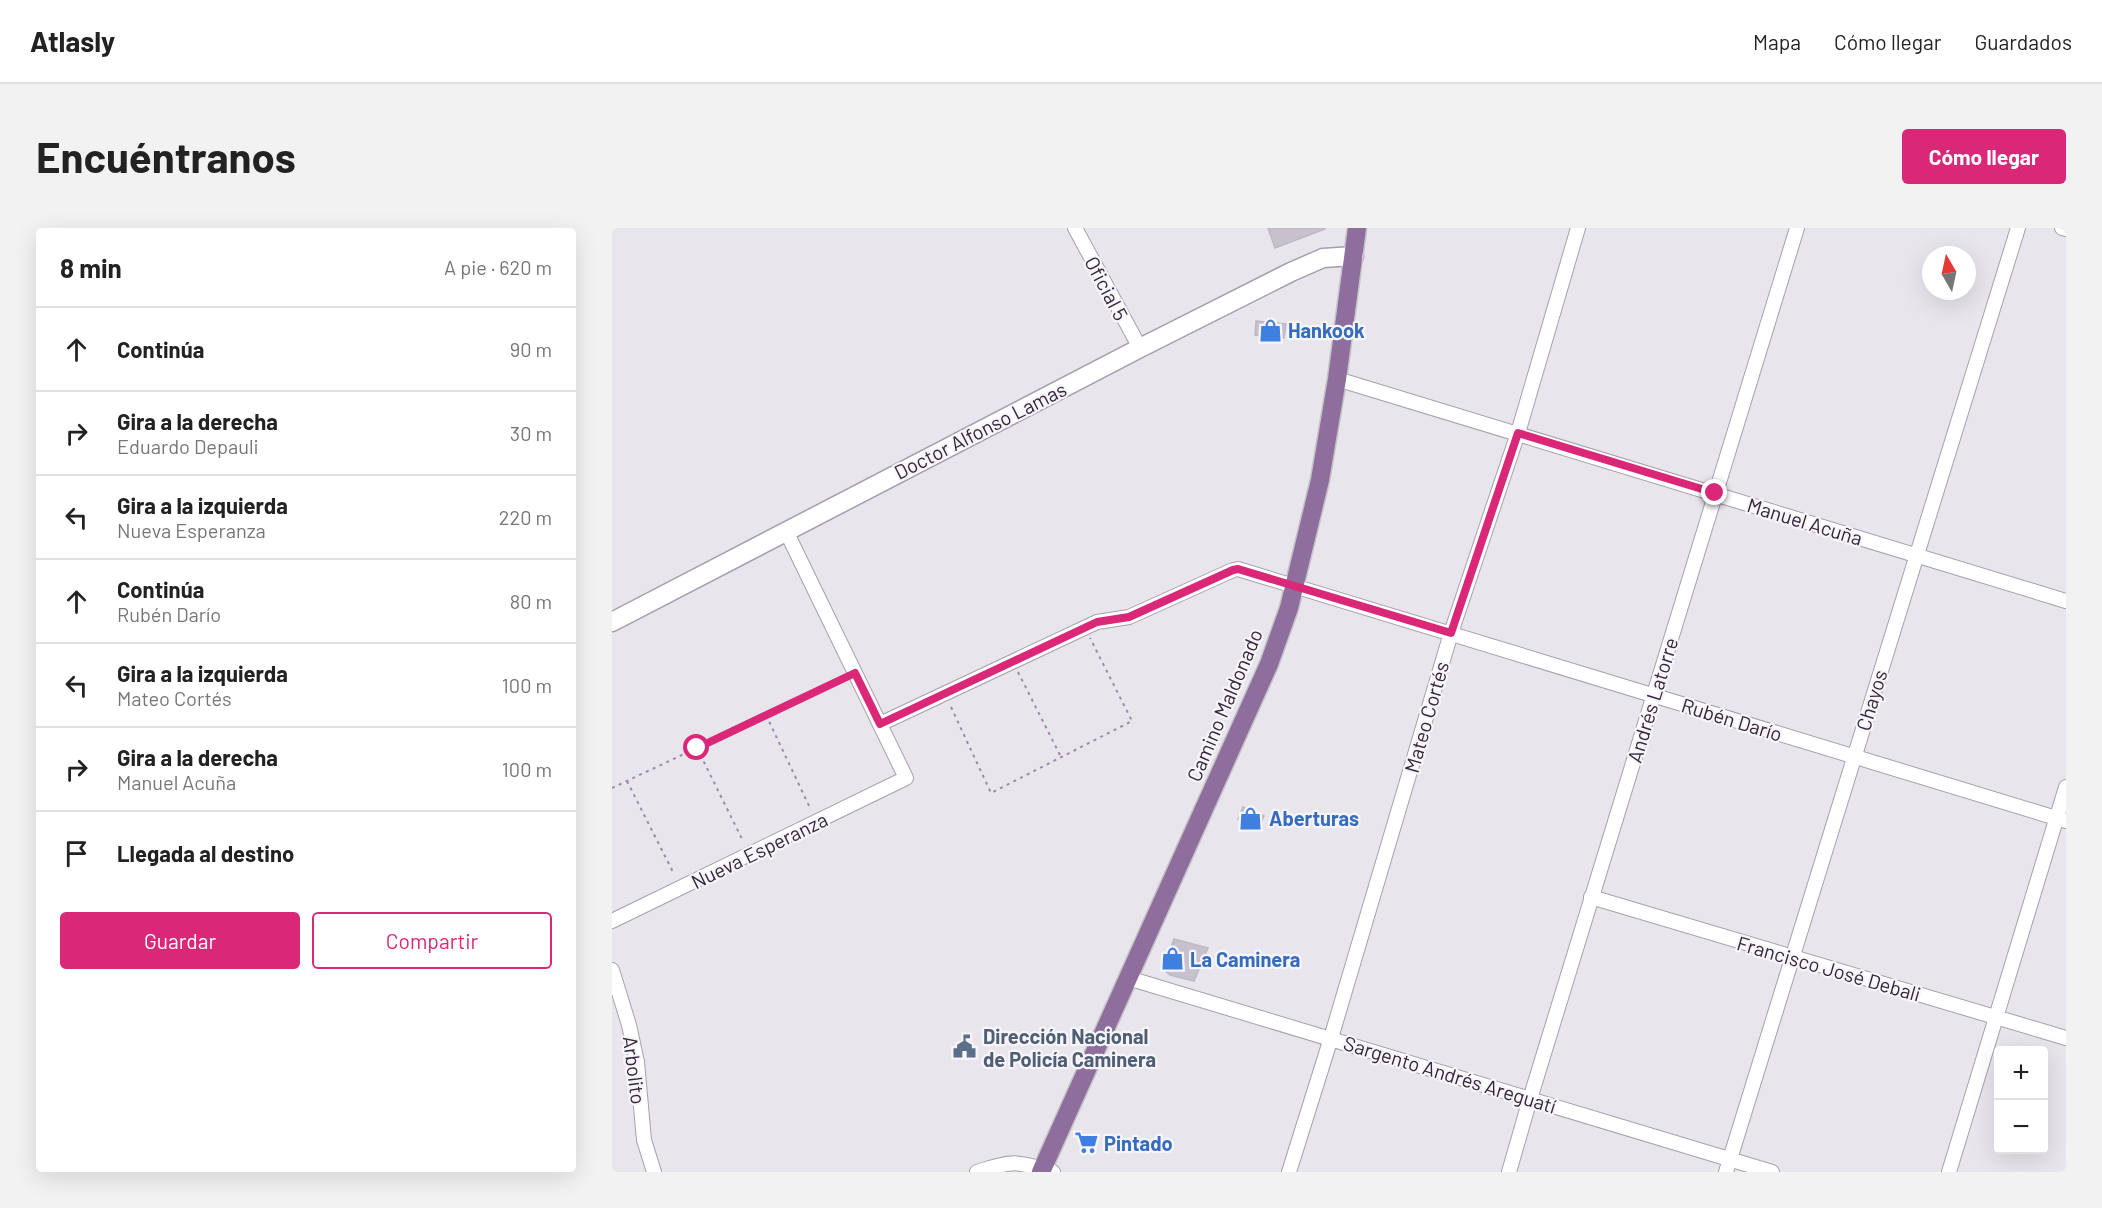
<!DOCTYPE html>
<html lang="es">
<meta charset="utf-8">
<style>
:root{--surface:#fff;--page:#f2f2f2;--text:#222;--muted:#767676;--line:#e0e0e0;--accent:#db2777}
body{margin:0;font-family:Barlow,sans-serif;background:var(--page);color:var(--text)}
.controls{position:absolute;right:18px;bottom:18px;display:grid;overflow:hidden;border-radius:6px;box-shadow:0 6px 24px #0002}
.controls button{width:54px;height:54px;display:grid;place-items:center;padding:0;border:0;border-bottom:2px solid var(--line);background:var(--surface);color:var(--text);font:30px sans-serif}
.compass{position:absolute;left:1310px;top:18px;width:54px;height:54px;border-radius:50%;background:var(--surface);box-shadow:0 6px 24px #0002;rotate:351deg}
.stop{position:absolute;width:18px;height:18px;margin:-14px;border:4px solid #db2777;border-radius:50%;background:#fff}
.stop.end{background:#db2777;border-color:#fff;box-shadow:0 2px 6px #0008}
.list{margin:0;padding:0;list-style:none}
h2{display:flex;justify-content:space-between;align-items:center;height:78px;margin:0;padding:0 24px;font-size:26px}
h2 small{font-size:20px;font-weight:400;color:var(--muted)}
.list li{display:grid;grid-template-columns:39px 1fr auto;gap:18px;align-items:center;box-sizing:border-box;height:84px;padding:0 24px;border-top:2px solid var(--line)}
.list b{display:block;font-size:22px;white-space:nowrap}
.list p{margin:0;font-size:20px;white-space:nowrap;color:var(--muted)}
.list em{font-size:20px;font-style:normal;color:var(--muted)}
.actions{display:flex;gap:12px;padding:18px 24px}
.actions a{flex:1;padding:14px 0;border:2px solid var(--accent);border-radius:6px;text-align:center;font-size:21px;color:var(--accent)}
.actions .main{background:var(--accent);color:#fff}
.icon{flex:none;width:33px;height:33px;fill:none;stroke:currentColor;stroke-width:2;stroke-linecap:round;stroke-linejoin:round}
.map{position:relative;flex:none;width:1454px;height:944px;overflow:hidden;border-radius:6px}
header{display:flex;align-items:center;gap:36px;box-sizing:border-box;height:84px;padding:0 30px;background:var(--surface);border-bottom:2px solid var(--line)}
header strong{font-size:28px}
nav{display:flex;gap:33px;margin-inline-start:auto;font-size:21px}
.intro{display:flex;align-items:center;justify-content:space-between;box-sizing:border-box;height:144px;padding:0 36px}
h1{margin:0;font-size:42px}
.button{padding:15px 27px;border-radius:6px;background:var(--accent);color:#fff;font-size:21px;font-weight:700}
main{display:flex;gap:36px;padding:0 36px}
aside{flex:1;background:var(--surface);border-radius:6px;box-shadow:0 6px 24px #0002}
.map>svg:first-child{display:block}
</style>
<header>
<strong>Atlasly</strong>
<nav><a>Mapa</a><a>Cómo llegar</a><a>Guardados</a></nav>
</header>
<div class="intro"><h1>Encuéntranos</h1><a class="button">Cómo llegar</a></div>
<main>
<aside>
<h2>8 min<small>A pie · 620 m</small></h2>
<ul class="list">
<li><svg class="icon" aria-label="ahead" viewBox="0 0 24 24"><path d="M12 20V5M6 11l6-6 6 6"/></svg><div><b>Continúa</b></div><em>90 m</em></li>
<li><svg class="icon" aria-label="right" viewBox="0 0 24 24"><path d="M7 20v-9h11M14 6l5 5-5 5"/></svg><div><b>Gira a la derecha</b><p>Eduardo Depauli</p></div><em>30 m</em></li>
<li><svg class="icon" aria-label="left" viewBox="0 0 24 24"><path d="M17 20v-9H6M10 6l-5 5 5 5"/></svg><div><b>Gira a la izquierda</b><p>Nueva Esperanza</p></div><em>220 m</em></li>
<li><svg class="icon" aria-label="ahead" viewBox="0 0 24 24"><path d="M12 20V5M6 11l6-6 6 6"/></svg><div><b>Continúa</b><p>Rubén Darío</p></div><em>80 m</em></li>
<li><svg class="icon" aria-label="left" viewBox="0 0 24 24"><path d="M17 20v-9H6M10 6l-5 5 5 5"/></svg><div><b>Gira a la izquierda</b><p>Mateo Cortés</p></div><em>100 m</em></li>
<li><svg class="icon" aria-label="right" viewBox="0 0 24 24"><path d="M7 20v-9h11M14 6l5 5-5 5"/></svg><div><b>Gira a la derecha</b><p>Manuel Acuña</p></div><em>100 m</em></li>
<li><svg class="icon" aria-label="arrive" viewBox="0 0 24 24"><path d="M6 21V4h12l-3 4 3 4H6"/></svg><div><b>Llegada al destino</b></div></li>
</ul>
<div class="actions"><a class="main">Guardar</a><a>Compartir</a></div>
</aside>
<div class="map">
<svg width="1454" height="944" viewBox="0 0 1454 944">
<rect width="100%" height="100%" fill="#e8e5ec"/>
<g fill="#c7c1cd" stroke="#bfb8c5" stroke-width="1.5">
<polygon points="656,0 713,0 713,1 663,20"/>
<polygon points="644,93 674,96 672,110 643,107"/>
<polygon points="631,579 652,588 647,600 626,591"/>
<polygon points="562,711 596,720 582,753 558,747 551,741"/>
</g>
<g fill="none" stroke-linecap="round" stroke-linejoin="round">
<defs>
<g id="street">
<polyline points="463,0 528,120"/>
<polyline points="1450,0 1454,1"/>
<polyline points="725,151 1454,373"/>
<polyline points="268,496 485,394 517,389 621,342 626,341 1454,593"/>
<polyline points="979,669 1454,810"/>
<polyline points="0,693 294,550 174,303"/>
<polyline points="0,742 17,797 25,834 32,912 42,944"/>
<polyline points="516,750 1160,944"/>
<path d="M365 944C402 932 404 933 441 944"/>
<polyline points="677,944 719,810 839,405 906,205 966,0"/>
<polyline points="897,944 918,871 1185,0"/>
<polyline points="1114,944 1406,0"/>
<polyline points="1337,944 1454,559"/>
</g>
<polyline id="secondary" points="0,394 528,120 679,44 711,30 742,28"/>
<polyline id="primary" points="429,944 657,436 677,380 708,252 725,151 745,0"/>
</defs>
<use href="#street" stroke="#a7a0ad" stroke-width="16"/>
<use href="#secondary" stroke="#a69cae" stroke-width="21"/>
<use href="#primary" stroke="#c6c2c8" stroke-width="21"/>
<g stroke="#9e89ac" stroke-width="2" stroke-dasharray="3 4.5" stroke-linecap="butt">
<polyline points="406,444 449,529"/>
<polyline points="339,479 379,565 520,493 478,410"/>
<polyline points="154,487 199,582"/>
<polyline points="85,520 131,613"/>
<polyline points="15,553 62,646"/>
<polyline points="0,560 231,451"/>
</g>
<use href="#street" stroke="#fff" stroke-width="14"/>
<use href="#secondary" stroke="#fff" stroke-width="18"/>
<use href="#primary" stroke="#8d6e9d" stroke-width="18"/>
</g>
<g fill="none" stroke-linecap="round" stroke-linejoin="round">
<polyline stroke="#db2777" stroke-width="8" points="85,520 243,445 268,496 485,394 517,389 621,342 626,341 839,405 906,205 1103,265"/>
</g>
<defs>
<symbol id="shop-bare" viewBox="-9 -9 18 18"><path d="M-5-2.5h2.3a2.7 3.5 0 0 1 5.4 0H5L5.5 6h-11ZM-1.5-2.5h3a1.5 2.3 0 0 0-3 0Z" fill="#3f7fe0" stroke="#f7f5f9" stroke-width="2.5" paint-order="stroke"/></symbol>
<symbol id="civic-bare" viewBox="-9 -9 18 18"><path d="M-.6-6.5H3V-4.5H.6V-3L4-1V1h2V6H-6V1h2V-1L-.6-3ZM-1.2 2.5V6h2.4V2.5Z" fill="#5c6f8a" stroke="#f7f5f9" stroke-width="2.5" paint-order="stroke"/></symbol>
<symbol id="supermarket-bare" viewBox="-9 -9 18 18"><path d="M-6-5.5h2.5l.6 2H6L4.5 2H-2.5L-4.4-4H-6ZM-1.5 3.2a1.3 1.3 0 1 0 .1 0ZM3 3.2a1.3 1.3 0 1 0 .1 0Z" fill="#3f7fe0" stroke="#f7f5f9" stroke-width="2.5" paint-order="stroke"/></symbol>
</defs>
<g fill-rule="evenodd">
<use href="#shop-bare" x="642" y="86" width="33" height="33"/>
<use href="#shop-bare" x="622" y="574" width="33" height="33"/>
<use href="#shop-bare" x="544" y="714" width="33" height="33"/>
<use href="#civic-bare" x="336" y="802" width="33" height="33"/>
<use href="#supermarket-bare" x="458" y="898" width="33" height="33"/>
</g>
<g text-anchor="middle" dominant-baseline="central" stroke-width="4.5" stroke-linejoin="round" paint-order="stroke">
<g font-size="20" fill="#34263c" stroke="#f7f5f9">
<text transform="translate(495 60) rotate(62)">Oficial 5</text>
<text transform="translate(368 202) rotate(-27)">Doctor Alfonso Lamas</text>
<text transform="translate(1193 293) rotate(17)">Manuel Acuña</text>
<text transform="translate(1040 472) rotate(-73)">Andrés Latorre</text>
<text transform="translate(1259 472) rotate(-73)">Chayos</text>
<text transform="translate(612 477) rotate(-67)">Camino Maldonado</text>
<text transform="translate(814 489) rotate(-74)">Mateo Cortés</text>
<text transform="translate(1120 491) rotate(17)">Rubén Darío</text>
<text transform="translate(147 622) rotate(-26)">Nueva Esperanza</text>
<text transform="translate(1217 740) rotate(16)">Francisco José Debali</text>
<text transform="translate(23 842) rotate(83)">Arbolito</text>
<text transform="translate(838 846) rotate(17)">Sargento Andrés Areguatí</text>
</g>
<g font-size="20" font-weight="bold" fill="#366cbe" stroke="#f7f5f9" text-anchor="start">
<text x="676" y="102">Hankook</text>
<text x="657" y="590">Aberturas</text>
<text x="578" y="731">La Caminera</text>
<text x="492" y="915">Pintado</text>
</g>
<g font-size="20" font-weight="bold" fill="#4e5e75" stroke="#f7f5f9" text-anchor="start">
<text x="371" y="808">Dirección Nacional<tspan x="371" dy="23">de Policía Caminera</tspan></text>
</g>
</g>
</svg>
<div class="controls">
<button>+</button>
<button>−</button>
</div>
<svg class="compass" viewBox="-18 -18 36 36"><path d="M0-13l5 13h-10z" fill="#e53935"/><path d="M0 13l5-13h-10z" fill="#767676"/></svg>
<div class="stop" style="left:85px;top:520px"></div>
<div class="stop end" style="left:1103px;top:265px"></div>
</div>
</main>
